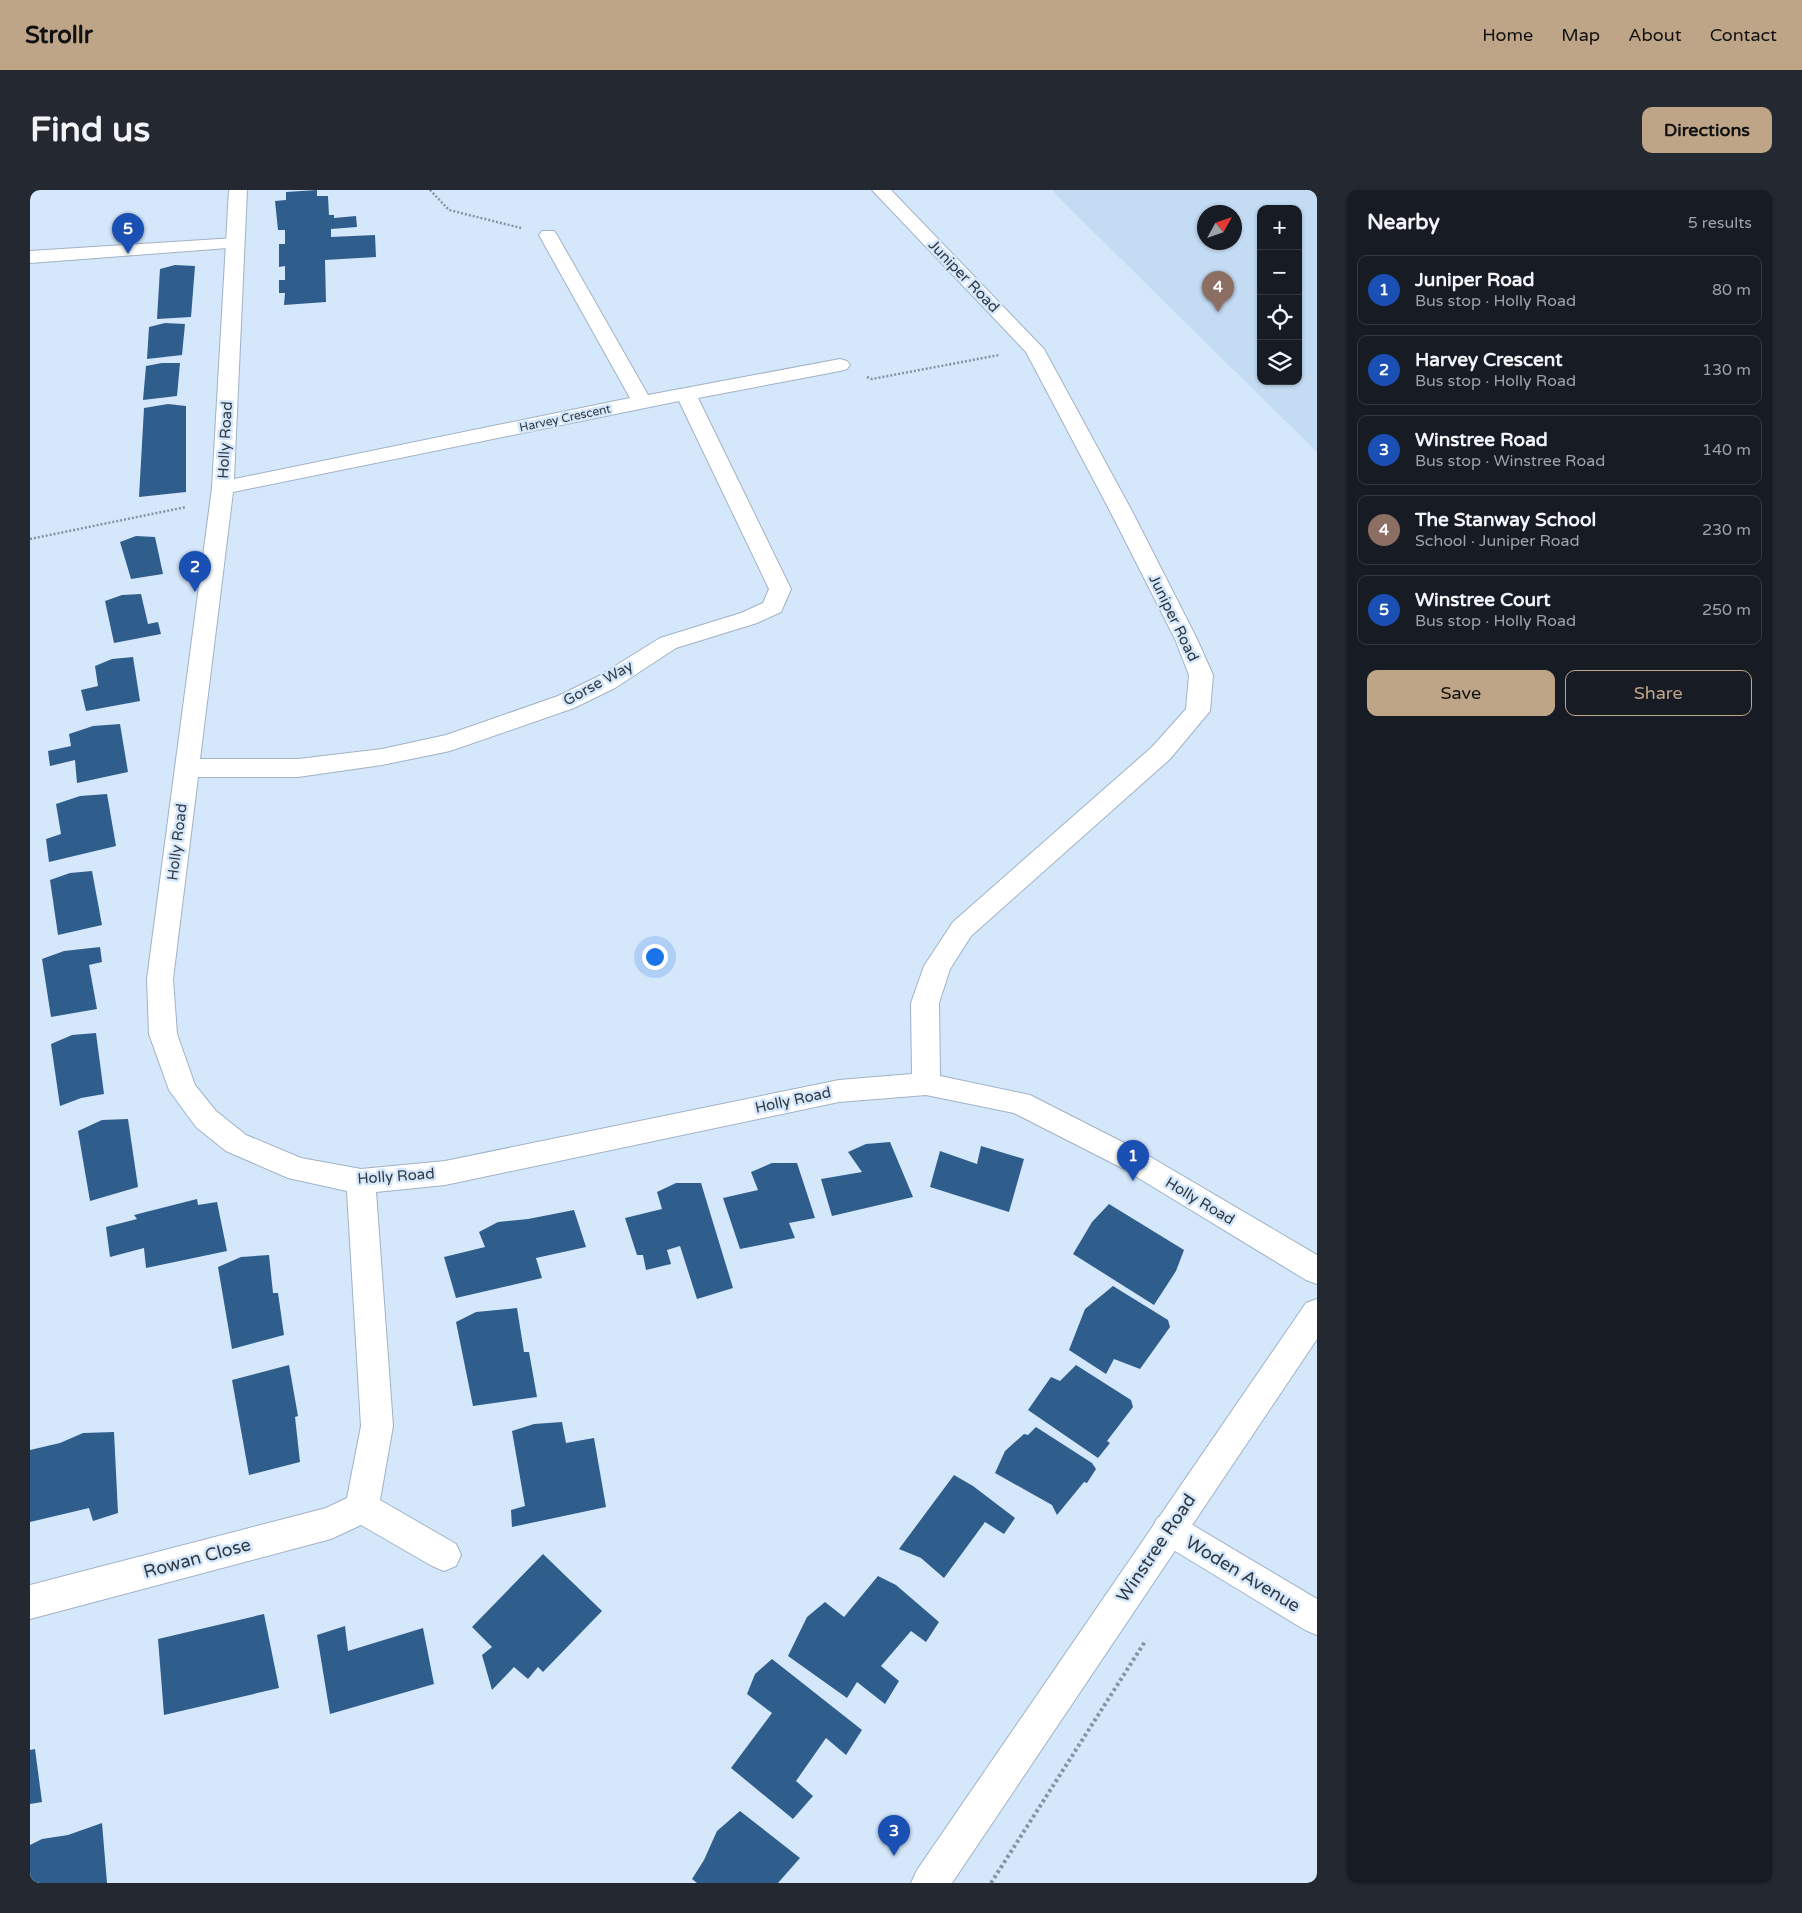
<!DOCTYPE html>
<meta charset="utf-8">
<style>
:root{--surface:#171b24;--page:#242831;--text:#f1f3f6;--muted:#9ea1a6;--line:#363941;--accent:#bfa587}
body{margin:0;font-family:"Varela Round",sans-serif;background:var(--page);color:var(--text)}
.controls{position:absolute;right:15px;top:15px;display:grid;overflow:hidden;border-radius:10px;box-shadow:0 1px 4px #0004}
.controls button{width:45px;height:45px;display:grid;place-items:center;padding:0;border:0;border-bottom:1px solid var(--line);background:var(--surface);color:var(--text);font:25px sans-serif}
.compass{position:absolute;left:1167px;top:15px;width:45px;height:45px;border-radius:50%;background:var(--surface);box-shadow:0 1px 4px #0004;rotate:50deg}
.you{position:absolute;left:624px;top:766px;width:18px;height:18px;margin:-12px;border:4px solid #fff;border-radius:50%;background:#1a73e8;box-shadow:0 0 0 8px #1a73e833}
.badge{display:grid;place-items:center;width:32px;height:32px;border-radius:50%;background:var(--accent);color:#fff;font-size:16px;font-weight:700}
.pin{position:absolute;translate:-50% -41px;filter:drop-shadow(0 1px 2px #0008)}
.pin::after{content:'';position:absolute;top:26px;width:18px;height:15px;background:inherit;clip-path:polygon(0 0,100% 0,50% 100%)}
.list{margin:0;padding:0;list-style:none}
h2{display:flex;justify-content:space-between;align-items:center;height:65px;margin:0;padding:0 20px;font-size:21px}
h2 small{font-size:16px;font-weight:400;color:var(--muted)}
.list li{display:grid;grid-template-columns:32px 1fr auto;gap:15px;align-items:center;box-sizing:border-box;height:70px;margin:0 10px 10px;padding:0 10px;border:1px solid var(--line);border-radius:10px}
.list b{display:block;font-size:19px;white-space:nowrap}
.list p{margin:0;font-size:16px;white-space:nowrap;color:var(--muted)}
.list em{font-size:16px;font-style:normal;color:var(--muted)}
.actions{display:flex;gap:10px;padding:15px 20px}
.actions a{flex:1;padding:11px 0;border:1px solid var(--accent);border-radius:10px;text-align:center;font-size:18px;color:var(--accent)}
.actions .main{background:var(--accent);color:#111}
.icon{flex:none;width:28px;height:28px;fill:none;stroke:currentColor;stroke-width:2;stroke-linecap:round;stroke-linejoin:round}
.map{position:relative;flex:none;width:1287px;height:1693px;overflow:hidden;border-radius:10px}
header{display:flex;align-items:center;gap:30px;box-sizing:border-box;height:70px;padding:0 25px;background:var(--accent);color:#111}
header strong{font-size:24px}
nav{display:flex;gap:28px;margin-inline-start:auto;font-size:18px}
.intro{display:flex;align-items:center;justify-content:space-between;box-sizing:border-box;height:120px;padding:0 30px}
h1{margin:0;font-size:35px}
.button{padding:12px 22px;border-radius:10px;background:var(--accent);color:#111;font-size:18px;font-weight:700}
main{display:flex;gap:30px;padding:0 30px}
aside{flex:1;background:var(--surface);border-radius:10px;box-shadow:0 1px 4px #0004}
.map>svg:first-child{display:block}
</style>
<header>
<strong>Strollr</strong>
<nav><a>Home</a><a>Map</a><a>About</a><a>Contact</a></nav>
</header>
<div class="intro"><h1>Find us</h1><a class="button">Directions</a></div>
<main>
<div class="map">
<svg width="1287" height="1693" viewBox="0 0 1287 1693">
<rect width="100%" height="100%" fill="#d5e7fb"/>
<path fill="#c3dbf3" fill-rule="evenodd" d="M1023 0H1287V262L1025 4ZM1231 19H1268V191H1231ZM1174 22H1204V52H1174Z"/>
<g fill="#305e8c">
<polygon points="287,0 287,6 298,6 299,25 304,25 304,28 326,26 327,37 301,39 301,47 345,45 346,67 295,70 296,112 254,115 255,103 249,103 249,90 255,90 255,76 249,77 249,54 255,54 255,40 248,40 245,11 256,10 256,2"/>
<polygon points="145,75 165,76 161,127 127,129 130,79"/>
<polygon points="135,133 155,134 152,165 117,169 119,137"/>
<polygon points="132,173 150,173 147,206 113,210 116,176"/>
<polygon points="138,214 156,216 156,302 109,307 114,218"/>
<polygon points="106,346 125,347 133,384 101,389 90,352"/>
<polygon points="111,404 118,434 128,432 131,444 84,453 75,411 92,405"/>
<polygon points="103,467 110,511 56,521 51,500 68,496 65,476 82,469"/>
<polygon points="90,534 98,582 47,593 45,570 20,576 18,561 41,556 39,544 63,536"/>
<polygon points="77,604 86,656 19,672 16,649 31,644 26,614 50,606"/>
<polygon points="62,681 72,735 28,745 20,690 40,683"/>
<polygon points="70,757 72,772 59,775 67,819 21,827 12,769 34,761"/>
<polygon points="66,843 74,904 51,908 30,916 21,854 42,845"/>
<polygon points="98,929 108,997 60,1011 48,941 72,930"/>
<polygon points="860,952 883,1007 802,1026 791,989 832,982 818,962 836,954"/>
<polygon points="951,956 994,969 979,1022 900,997 910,961 947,974"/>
<polygon points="742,973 767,973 785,1028 759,1033 765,1048 710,1059 693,1008 728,1000 721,982"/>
<polygon points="646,993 671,993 703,1098 667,1109 650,1056 637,1060 641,1074 616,1080 613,1065 607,1065 595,1028 632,1019 627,1002"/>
<polygon points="167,1009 168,1015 187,1012 197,1061 116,1078 114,1058 80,1067 76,1037 107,1029 104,1025"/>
<polygon points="1079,1014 1154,1060 1146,1081 1124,1115 1043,1064 1062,1032"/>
<polygon points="544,1020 556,1057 506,1068 512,1088 426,1108 414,1067 455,1057 449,1042 468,1032 498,1029"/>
<polygon points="239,1065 243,1103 248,1103 254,1145 202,1159 188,1077 211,1067"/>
<polygon points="1083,1096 1138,1130 1140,1137 1110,1179 1084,1169 1076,1184 1039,1160 1055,1119"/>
<polygon points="487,1118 494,1162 499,1162 507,1207 443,1216 426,1132 446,1122"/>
<polygon points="259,1175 268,1226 265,1227 270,1272 219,1285 202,1190"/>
<polygon points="1046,1175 1101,1210 1103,1217 1077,1251 1080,1253 1068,1268 998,1220 1021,1187 1030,1191"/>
<polygon points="532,1232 536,1253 564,1248 576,1317 482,1337 481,1320 495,1316 482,1241 504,1234"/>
<polygon points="1006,1237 1062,1273 1066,1279 1057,1293 1054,1292 1027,1325 1022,1315 965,1283 975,1261 994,1244 998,1245"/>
<polygon points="84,1242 88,1323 63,1331 59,1318 0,1332 0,1260 30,1253 53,1243"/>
<polygon points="924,1285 943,1296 985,1328 974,1344 955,1332 914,1388 891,1368 869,1359"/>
<polygon points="513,1364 572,1421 513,1482 508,1477 498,1489 484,1477 462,1500 452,1465 462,1457 442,1437"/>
<polygon points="848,1386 866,1395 909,1432 896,1452 881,1441 851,1476 869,1491 855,1514 827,1492 817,1508 758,1466 777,1427 795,1412 814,1427"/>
<polygon points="234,1424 249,1498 134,1525 128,1449"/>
<polygon points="315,1436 318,1461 393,1438 404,1494 300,1524 287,1445"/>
<polygon points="742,1469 832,1540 816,1565 796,1548 766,1591 783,1606 763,1629 701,1578 742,1523 717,1504 725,1484"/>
<polygon points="5,1559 12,1612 0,1614 0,1560"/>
<polygon points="710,1621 770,1668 748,1693 667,1693 662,1689 674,1670 687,1641"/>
<polygon points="72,1633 77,1693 0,1693 0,1655 12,1649 38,1645"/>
</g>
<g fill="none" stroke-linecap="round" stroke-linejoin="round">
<defs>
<g id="street">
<path d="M199 0H217L204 289 600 208 509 45 512 41H524L527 45 618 205 810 169 817 171 820 175 817 179 810 181 668 208 761 399 751 422 727 433 646 458 585 498 544 518 420 561 352 575 268 587H168L143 789 147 844 165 895 186 921 216 945 271 968 331 979 415 971 809 890 882 884 881 813 894 776 923 732 1122 557 1156 519 1159 485 1145 449 1081 323 996 162 842 0H861L1014 159 1103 323 1167 449 1183 485 1180 521 1140 569 941 746 920 779 909 813 910 886 1000 905 1112 962 1287 1065V1094L1276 1090 1092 978 984 923 896 905 809 912 415 995 346 1002 363 1236 350 1310 426 1354 431 1365 426 1376 414 1381 402 1376 331 1335 301 1349 0 1429V1395L296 1318 317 1308 331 1236 317 1001 258 988 196 961 166 937 139 900 119 844 117 789 182 298ZM649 211 739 399 733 413 711 423 630 448 569 486 528 506 416 545 352 559 268 569H170L203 302Z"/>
<polygon points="1139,1323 1151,1328 1287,1409 1287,1445 1275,1440 1127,1350 1122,1339 1127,1328"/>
</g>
<g id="secondary">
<polygon points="205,48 211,49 214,53 211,57 0,73 0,61"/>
<polygon points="1287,1109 1287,1149 922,1693 881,1693 887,1680 1276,1113"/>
</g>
</defs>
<use href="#street" stroke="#a1b2c5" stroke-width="2"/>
<use href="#secondary" stroke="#a1b2c5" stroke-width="2"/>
<g stroke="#8793a2" stroke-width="2.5" stroke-dasharray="2 2" stroke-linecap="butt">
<polyline points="400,0 419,20 491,38"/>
<polyline points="837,187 842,189 969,165"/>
<polyline points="0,349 156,317"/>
</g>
<polyline stroke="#8793a2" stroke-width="4" stroke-dasharray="3 3" stroke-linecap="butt" points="961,1693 1116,1450"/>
<use href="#street" fill="#fff" fill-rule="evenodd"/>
<use href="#secondary" fill="#fff" fill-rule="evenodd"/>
</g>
<g text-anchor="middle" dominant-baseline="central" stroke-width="5" stroke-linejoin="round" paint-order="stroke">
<g font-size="12" fill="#313840" stroke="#d5e7fb">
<text transform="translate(535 228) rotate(-12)">Harvey Crescent</text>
</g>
<g font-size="15" fill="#313840" stroke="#d5e7fb">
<text transform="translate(934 86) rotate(46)">Juniper Road</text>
<text transform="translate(195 250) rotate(-87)">Holly Road</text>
<text transform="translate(1144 428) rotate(64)">Juniper Road</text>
<text transform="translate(568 493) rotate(-29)">Gorse Way</text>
<text transform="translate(147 652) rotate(-83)">Holly Road</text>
<text transform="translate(763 910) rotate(-12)">Holly Road</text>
<text transform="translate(366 986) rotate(-4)">Holly Road</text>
<text transform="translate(1170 1011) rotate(31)">Holly Road</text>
</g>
<g font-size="18" fill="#313840" stroke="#d5e7fb">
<text transform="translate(1126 1358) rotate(-56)">Winstree Road</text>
<text transform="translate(167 1368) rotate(-15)">Rowan Close</text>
<text transform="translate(1213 1384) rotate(31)">Woden Avenue</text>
</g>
</g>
</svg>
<div class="controls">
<button>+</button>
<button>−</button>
<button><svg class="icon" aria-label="locate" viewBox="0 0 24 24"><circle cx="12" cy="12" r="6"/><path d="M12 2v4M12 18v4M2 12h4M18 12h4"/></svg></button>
<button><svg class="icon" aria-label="layers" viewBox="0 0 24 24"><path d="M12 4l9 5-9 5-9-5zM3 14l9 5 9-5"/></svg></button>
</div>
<svg class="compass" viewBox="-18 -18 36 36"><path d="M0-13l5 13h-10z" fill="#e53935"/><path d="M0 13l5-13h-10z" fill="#9ea1a6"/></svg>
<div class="you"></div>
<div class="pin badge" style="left:1103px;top:991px;background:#1a4fb4">1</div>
<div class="pin badge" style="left:165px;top:402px;background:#1a4fb4">2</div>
<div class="pin badge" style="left:864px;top:1666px;background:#1a4fb4">3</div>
<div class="pin badge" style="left:1188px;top:122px;background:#8d6e63">4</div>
<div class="pin badge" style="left:98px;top:64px;background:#1a4fb4">5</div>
</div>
<aside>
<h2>Nearby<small>5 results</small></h2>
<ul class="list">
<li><span class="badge" style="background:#1a4fb4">1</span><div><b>Juniper Road</b><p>Bus stop · Holly Road</p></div><em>80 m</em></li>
<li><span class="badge" style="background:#1a4fb4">2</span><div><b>Harvey Crescent</b><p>Bus stop · Holly Road</p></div><em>130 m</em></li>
<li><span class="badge" style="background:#1a4fb4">3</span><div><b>Winstree Road</b><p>Bus stop · Winstree Road</p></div><em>140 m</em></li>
<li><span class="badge" style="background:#8d6e63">4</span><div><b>The Stanway School</b><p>School · Juniper Road</p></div><em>230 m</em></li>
<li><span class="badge" style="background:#1a4fb4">5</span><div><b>Winstree Court</b><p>Bus stop · Holly Road</p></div><em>250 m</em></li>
</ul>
<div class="actions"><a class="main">Save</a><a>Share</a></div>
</aside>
</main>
